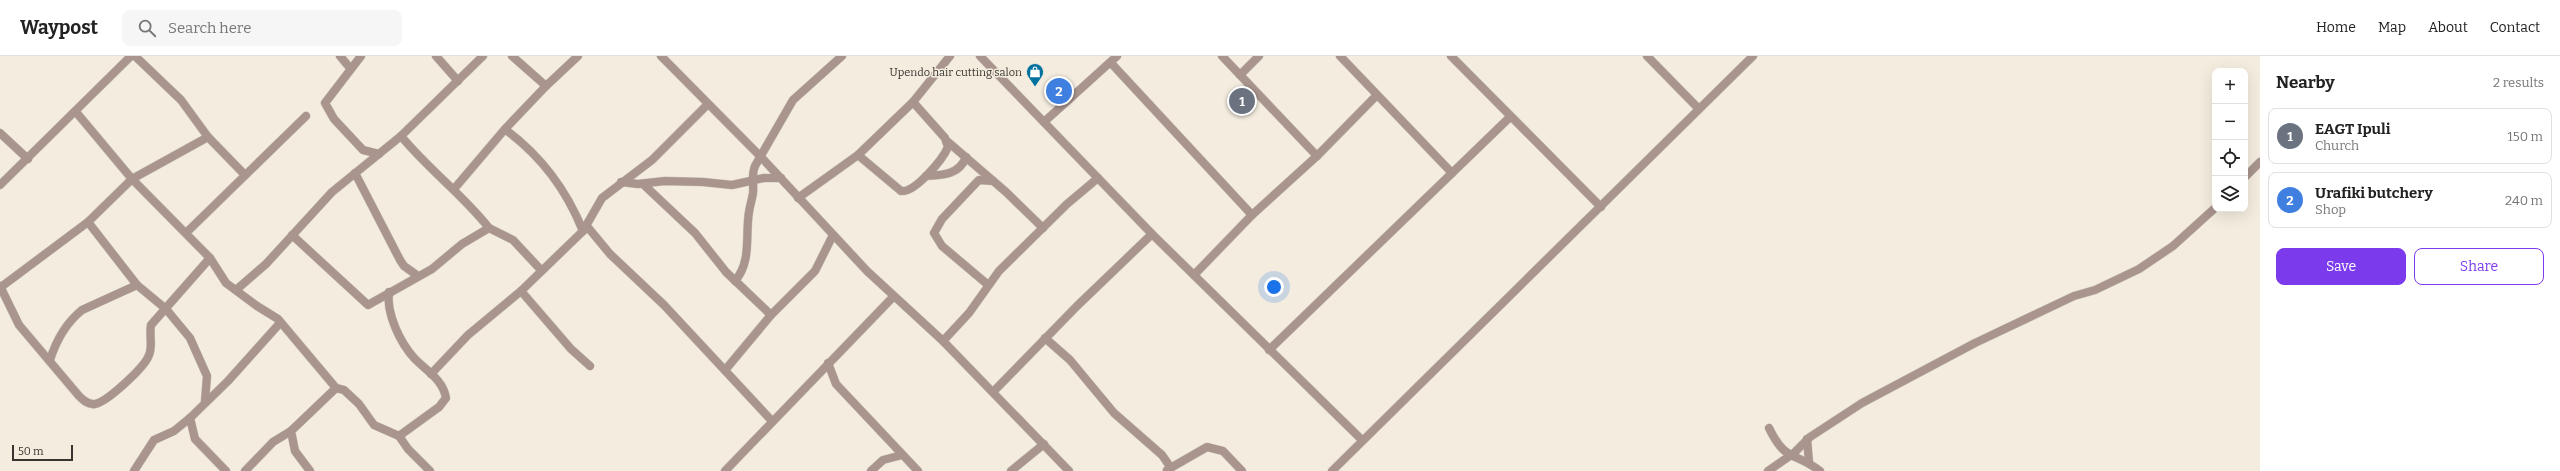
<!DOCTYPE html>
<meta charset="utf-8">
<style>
:root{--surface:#fff;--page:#f6f6f6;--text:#222;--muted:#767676;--line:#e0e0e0;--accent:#7c3aed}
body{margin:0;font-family:Bitter,serif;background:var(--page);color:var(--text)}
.controls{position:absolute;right:12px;top:12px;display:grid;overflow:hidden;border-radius:8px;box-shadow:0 4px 16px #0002}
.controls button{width:36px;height:36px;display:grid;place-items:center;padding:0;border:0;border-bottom:1px solid var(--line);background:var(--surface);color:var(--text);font:20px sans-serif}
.scale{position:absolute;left:12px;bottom:10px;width:61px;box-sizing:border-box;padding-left:4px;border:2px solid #383530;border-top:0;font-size:11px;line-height:14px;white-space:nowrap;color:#383530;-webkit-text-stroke:3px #f4eddf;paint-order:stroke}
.you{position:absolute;left:1274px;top:231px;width:14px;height:14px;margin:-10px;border:3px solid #fff;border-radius:50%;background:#1a73e8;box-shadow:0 0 0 6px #1a73e833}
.badge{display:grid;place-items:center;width:26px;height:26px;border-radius:50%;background:var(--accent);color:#fff;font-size:13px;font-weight:700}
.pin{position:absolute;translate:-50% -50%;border:2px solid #fff;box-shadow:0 1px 4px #0006}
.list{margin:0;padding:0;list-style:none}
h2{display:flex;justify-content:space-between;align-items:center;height:52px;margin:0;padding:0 16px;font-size:17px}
h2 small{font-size:13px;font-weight:400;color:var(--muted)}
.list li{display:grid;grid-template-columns:26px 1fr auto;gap:12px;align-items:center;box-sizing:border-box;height:56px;margin:0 8px 8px;padding:0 8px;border:1px solid var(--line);border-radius:8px}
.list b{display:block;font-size:15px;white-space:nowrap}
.list p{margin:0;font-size:13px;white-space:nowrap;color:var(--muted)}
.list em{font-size:13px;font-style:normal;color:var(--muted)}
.actions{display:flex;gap:8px;padding:12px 16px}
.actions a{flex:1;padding:9px 0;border:1px solid var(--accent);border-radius:8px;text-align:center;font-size:14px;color:var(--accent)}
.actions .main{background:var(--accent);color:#fff}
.icon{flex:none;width:22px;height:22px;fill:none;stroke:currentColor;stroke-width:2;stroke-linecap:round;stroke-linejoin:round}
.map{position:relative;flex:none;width:2260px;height:415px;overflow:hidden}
header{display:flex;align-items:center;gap:24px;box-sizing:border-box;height:56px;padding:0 20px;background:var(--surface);border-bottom:1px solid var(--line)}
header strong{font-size:19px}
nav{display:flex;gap:22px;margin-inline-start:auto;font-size:14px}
.search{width:280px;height:36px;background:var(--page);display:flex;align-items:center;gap:10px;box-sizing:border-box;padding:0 14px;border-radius:8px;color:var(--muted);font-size:15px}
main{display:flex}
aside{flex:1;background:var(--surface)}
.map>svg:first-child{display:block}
</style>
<header>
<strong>Waypost</strong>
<div class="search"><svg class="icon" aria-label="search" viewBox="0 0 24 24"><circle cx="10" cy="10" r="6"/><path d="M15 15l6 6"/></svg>Search here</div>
<nav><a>Home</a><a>Map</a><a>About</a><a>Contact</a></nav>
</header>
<main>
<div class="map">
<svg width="2260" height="415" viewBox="0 0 2260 415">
<rect width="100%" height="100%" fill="#f4eddf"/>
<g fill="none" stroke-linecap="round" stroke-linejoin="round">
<defs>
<g id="street">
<polyline points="135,0 181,44 208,81 245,119"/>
<polyline points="340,0 350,12"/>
<polyline points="361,0 325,47 334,63 363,94 379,98"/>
<polyline points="436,0 458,25"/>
<polyline points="512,0 546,30"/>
<polyline points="661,0 761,101 867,215 943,285 1069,415"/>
<polyline points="980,0 1152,178 1362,384"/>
<polyline points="1222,0 1317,100"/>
<polyline points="1340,0 1452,117"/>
<polyline points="1451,0 1601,151"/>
<polyline points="1647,0 1699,53"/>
<polyline points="1111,7 1252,159"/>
<polyline points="1240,19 1259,0"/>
<polyline points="76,56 132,123 210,202 226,227 257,250 278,263 336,332 344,334 359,348 374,369 399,380 408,393 430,415"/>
<polyline points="1044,66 1117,0"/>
<path d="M506 74C542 101 566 133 583 175"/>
<polyline points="0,77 28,103"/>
<path d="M401 80C428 113 462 138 489 172"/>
<polyline points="948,86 1006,136 1043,172"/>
<path d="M858 99 901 135C915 137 943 103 948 91L945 82 913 46"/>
<polyline points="355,117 400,204 404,210 418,220"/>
<path d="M926 120C943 119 959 119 966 101"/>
<polyline points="2245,121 2260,106"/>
<polyline points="621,126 638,128 665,125 703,126 732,129 764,122 781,122"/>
<polyline points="643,128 695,177 726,216 771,259"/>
<polyline points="0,129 131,0"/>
<polyline points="454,133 505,73 546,30 578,0"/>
<polyline points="798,142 858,99 913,46 950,0"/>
<polyline points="88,166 137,229 166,253 190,282 207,320 205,345"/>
<polyline points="586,169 610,198 664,249 772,365"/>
<polyline points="187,176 306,60"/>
<polyline points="292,179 368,249 432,213 462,188 489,172 513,184 541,214"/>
<polyline points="1194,219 1252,159 1317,100 1376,40"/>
<path d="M735 225C752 205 745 180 749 156 750 149 752 144 753 137 754 128 751 119 755 110L793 44 842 0"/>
<polyline points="987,228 942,190 934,177 942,163 976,127 979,124 993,125"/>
<path d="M0 230 19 269 79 340C83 344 88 349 95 348 107 346 145 311 149 299 153 290 149 279 151 269L210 202"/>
<polyline points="1,231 88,166 132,123 208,81"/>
<polyline points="236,234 266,208 332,136 401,80 483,0"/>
<polyline points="521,235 571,293 590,310"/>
<path d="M389 236C386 257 400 287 415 303 428 316 443 324 446 342L439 351 399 380"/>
<polyline points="1045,282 1070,304 1114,357 1162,399 1171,412"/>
<polyline points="943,285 969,257 999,215 1067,148 1098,122"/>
<polyline points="1269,294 1510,61"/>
<path d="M50 304C56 285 66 267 82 254L137 229"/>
<polyline points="828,307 836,328 918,415"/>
<polyline points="726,313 771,259 815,215 833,179"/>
<polyline points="431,318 468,279 521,235 583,175 602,142 652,104 707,49"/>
<polyline points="993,336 1077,250 1152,178"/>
<polyline points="190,362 195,383 226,415"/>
<path d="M1769 372C1786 407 1794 395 1820 415"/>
<polyline points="1807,383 1809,406"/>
<polyline points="1167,414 1207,391 1223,395 1242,415"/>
<polyline points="134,415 154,384 174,375 190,362 228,325 280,267"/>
<polyline points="245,415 273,386 291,375"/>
<polyline points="310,415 295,395 291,375 336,332"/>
<polyline points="725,415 893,241"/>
<polyline points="871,415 883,404 902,399"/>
<polyline points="1011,415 1044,388"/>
<polyline points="1332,415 1753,0"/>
<polyline points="1768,415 1794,397 1810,381 1862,347 1975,287 2074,240 2095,234 2139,213 2173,190 2215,152"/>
</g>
</defs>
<use href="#street" stroke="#cec8bc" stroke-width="9"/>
<use href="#street" stroke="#a9948e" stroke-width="8"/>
</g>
<defs>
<symbol id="shop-pin" viewBox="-11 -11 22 30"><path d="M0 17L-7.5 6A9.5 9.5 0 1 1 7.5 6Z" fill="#00729d" stroke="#f4eddf"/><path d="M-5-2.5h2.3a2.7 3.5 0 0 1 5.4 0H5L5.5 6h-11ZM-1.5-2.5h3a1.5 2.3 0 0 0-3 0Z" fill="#fff"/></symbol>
</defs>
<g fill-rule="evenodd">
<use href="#shop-pin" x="1025" y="6" width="20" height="27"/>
</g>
<g text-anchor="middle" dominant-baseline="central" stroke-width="3" stroke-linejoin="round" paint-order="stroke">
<g font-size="11" fill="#383530" stroke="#f4eddf" text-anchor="end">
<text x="1022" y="16">Upendo hair cutting salon</text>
</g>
</g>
</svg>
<div class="controls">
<button>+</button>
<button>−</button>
<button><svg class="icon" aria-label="locate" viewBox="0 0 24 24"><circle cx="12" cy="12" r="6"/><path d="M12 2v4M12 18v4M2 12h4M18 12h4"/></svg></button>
<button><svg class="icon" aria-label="layers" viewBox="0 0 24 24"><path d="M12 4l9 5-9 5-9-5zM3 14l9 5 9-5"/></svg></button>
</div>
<div class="scale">50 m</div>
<div class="you"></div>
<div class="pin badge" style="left:1242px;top:45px;background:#6b7280">1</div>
<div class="pin badge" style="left:1059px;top:35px;background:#3f7fe0">2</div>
</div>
<aside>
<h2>Nearby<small>2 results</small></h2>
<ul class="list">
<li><span class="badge" style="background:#6b7280">1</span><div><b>EAGT Ipuli</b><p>Church</p></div><em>150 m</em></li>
<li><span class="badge" style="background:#3f7fe0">2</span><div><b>Urafiki butchery</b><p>Shop</p></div><em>240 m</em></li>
</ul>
<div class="actions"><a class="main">Save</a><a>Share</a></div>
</aside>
</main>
